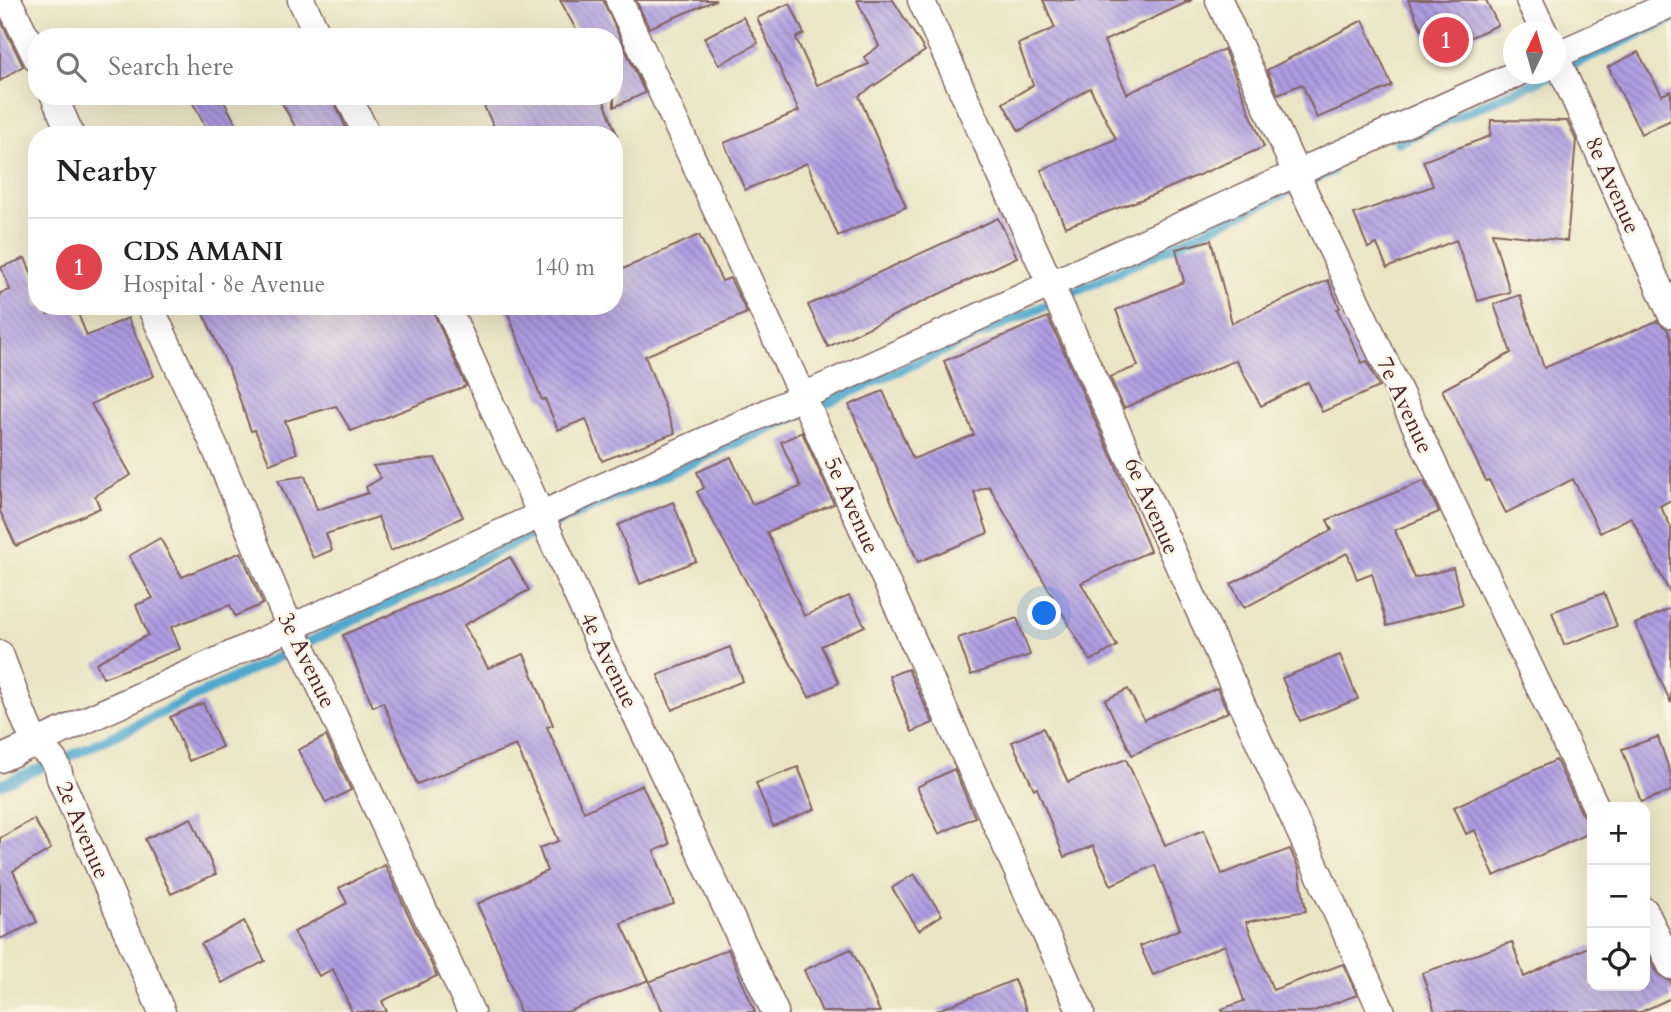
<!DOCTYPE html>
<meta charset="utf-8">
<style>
:root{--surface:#fff;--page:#f2f2f2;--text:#222;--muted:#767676;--line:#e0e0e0;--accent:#d93025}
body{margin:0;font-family:Cardo,serif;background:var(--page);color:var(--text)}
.controls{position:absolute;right:21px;bottom:21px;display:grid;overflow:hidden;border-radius:14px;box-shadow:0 7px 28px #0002}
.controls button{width:63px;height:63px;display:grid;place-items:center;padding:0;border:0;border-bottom:2px solid var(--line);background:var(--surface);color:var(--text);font:35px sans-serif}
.compass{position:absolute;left:1503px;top:21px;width:63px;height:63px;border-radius:50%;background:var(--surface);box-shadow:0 7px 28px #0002;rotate:5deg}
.you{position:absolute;left:1045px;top:614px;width:24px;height:24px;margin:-18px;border:5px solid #fff;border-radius:50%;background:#1a73e8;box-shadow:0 0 0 10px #1a73e833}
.badge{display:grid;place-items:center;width:46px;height:46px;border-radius:50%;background:var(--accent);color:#fff;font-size:23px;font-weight:700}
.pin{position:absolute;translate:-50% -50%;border:4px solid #fff;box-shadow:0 2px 7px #0006}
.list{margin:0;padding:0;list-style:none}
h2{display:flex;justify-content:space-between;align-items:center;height:91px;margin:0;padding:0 28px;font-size:30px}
h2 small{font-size:23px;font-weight:400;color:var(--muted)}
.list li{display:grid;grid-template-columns:46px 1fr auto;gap:21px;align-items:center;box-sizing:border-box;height:98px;padding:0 28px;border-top:2px solid var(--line)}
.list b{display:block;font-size:26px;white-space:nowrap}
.list p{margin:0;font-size:23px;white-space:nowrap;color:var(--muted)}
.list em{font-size:23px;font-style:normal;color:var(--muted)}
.icon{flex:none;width:38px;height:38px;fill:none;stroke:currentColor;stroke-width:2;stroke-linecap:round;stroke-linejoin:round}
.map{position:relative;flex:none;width:1671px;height:1012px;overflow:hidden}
.search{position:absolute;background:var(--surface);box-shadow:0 7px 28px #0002;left:28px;top:28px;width:595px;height:77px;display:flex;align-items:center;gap:18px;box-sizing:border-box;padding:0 24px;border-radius:28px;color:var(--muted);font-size:26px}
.panel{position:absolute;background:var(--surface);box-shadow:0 7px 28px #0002;left:28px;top:126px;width:595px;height:189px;border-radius:28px}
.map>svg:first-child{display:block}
</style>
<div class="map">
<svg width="1671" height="1012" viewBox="0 0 1671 1012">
<defs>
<pattern id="building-back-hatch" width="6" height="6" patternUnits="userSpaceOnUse" patternTransform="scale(1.75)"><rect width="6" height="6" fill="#af9ce2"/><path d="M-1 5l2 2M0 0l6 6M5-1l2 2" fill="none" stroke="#907fb7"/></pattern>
</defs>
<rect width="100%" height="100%" fill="#fcf5e5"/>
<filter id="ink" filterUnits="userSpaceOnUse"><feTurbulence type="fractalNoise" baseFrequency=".0143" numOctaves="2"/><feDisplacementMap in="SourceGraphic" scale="14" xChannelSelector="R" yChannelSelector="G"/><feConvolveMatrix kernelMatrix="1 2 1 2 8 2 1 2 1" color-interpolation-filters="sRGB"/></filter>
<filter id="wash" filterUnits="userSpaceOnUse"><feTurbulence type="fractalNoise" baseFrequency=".00686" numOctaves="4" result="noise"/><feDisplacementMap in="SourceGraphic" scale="28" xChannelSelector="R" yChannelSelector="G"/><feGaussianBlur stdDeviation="1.57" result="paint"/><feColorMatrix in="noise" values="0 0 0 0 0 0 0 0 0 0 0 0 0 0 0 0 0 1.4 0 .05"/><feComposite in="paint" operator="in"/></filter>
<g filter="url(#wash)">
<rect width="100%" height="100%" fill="#ebe5c5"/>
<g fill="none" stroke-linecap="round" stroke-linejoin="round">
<g stroke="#50a8cd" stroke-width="10">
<polyline points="1561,70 1671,19"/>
<polyline points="1398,142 1554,74"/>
<polyline points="0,785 86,749 552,525 1062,298 1332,171"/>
</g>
</g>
<g id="blocks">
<g fill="url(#building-back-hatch)">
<polygon points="560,0 603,0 645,93 614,107 614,37 580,37"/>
<polygon points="636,0 716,0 649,28"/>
<polygon points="857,0 893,0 925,51 859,96 906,207 838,236 807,163 745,190 724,143 799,111 757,18 790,3 804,34 796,38 817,85 869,64 864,57 879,46"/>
<polygon points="1043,0 1192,0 1104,41 1127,94 1224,49 1264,147 1143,199 1065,227 1041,170 1116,139 1090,88 1019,131 1003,103 1033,85 1018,44 1055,28"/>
<polygon points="1408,0 1486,0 1498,25 1433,54"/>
<polygon points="743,17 758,43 719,65 704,38"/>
<polygon points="0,19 23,66 0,81"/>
<polygon points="1363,20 1392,86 1317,118 1302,84 1278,94 1267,70"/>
<polygon points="1638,52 1662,95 1671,91 1671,120 1641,134 1608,67"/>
<polygon points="189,96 221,96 242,135 210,135"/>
<polygon points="278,96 332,96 349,135 300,135"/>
<polygon points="479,96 602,96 617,135 498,135"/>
<polygon points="1491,120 1567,121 1576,140 1567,241 1492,233 1510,292 1478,301 1456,240 1387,268 1377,244 1368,248 1354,214 1433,186 1423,161 1490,136"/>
<polygon points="998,218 1017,257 828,347 808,305"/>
<polygon points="699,235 722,281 730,278 747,313 645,356 675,433 602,461 586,419 558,430 545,399 542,400 505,306 614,306 614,273"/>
<polygon points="1211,240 1232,323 1328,280 1340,308 1337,309 1362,363 1367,361 1379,387 1322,412 1308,382 1261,406 1236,360 1124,408 1110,377 1138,366 1116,310 1184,282 1176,249"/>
<polygon points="25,258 37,287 37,306 44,306 47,314 75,306 87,336 128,318 154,376 91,404 131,475 95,496 100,508 16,546 0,511 0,293 10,290 1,267"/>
<polygon points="1520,295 1544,368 1657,321 1667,329 1671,338 1671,500 1660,506 1671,527 1671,595 1631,517 1600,533 1573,479 1506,513 1489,480 1486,481 1442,390 1511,353 1494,304"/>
<polygon points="200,306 431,306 466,386 351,431 336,406 285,421 297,453 270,464 255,430 251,431 230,372"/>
<polygon points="1048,317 1115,464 1150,551 1081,583 1117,646 1090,661 989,486 974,492 988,533 918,562 849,405 883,391 913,459 974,435 944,361"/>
<polygon points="802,432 834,504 767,532 804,616 849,596 865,626 821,646 839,683 809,697 697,492 704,488 697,472 731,457 752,504 801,487 781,442"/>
<polygon points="435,458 463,517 391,551 378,517 326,534 332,550 313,558 278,480 305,476 317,510 368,493 366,487 381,478 373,466"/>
<polygon points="1424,481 1439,512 1395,530 1414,578 1453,568 1463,604 1387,626 1372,573 1357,579 1347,553 1244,608 1231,584 1332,530 1327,520"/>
<polygon points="673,502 696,561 640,584 618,525"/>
<polygon points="160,538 182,577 241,552 263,604 235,616 230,605 171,627 180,649 103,678 96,663 148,635 136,605 153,598 129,556"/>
<polygon points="510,557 529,590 464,625 488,668 524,654 553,725 547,727 584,812 642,785 670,844 654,851 674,904 621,923 649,980 567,1012 520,1012 499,952 477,904 547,871 539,848 559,841 516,745 417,784 383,702 373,707 343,635 461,584"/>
<polygon points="1604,593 1617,626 1564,645 1552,612"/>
<polygon points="1671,608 1671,703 1635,624"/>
<polygon points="1017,618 1030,655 971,675 958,638"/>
<polygon points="730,647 743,681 672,710 658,675"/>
<polygon points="1340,655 1358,699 1300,721 1282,678"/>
<polygon points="908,669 933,723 912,732 889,676"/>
<polygon points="1217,688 1228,712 1132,755 1105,700 1128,689 1144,720"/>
<polygon points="203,703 222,747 189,761 170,717"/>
<polygon points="1043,728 1068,782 1126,759 1165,845 1204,830 1222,874 1290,849 1299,869 1306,911 1246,922 1273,990 1343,964 1357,995 1311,1012 1223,1012 1222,1009 1244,1001 1225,945 1153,975 1140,946 1180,929 1155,865 1111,885 1093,846 1064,857 1037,788 1034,789 1012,742"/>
<polygon points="326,736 351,790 326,803 298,750"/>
<polygon points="1658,737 1671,775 1671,791 1641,802 1622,749"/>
<polygon points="1556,760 1582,814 1592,822 1592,832 1494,876 1475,830 1466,834 1454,807"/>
<polygon points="798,767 815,809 773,826 756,783"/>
<polygon points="954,769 975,817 939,834 917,787"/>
<polygon points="191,818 216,874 171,894 145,839"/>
<polygon points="34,819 51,849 13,871 37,922 0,939 0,838"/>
<polygon points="385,865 437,976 382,1001 387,1012 352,1012 333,969 319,976 294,932 347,903 339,888"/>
<polygon points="914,874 942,915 919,930 892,888"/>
<polygon points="244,921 265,961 222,983 201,944"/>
<polygon points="1512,942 1524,977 1592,945 1592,986 1645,986 1645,947 1657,973 1671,982 1671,998 1641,1012 1435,1012 1422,973"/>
<polygon points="728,949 755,1012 663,1012 649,982"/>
<polygon points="851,949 865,977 880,1012 822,1012 804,970"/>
<polygon points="1014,980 1027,1012 939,1012 938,1010"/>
</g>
</g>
</g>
<g filter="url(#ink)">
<use href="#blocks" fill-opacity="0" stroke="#826461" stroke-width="2"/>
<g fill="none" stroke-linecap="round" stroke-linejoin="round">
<defs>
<g id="minor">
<polyline points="8,0 37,59"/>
<polyline points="301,0 319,37"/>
<polyline points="619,0 806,404 1081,1012"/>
<polyline points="921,0 1382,1012"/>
<polyline points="1219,0 1305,193 1596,807"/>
<polyline points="1529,0 1544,32"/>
<polyline points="1556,55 1671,4"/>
<polyline points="1556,57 1671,314"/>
<polyline points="54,96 71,135"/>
<polyline points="348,96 367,135"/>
<polyline points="150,306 214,445 291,630 304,651 471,1012"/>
<polyline points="447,306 600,646 636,715 775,1012"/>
<path d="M0 654C11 682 20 711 33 738 41 755 56 751 60 778L162 1012"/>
<polyline points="0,759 1516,74"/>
<polyline points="1645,911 1671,966"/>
</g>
</defs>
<use href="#minor" stroke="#826461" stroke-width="29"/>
<use href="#minor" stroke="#fff" stroke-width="26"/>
</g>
</g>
<g text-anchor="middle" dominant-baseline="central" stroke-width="5" stroke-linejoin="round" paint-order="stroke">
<g font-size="23" fill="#4a1f2b" stroke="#fcf5e5">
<text transform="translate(1613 185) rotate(66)">8e Avenue</text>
<text transform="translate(1405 405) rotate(65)">7e Avenue</text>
<text transform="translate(852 505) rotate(66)">5e Avenue</text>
<text transform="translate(1152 506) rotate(66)">6e Avenue</text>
<text transform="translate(307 660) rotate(64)">3e Avenue</text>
<text transform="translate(609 660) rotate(64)">4e Avenue</text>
<text transform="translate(83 830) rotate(67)">2e Avenue</text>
</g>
</g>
</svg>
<div class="controls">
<button>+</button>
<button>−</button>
<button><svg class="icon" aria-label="locate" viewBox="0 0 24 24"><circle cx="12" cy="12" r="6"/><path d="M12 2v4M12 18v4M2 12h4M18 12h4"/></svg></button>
</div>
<svg class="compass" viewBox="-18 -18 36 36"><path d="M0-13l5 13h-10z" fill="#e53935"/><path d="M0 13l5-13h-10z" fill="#767676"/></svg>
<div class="you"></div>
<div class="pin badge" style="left:1446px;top:40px;background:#e0444e">1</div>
<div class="search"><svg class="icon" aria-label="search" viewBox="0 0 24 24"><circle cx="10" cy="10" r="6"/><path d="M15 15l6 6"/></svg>Search here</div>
<section class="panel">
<h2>Nearby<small></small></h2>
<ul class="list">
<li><span class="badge" style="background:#e0444e">1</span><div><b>CDS AMANI</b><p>Hospital · 8e Avenue</p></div><em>140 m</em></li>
</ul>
</section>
</div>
